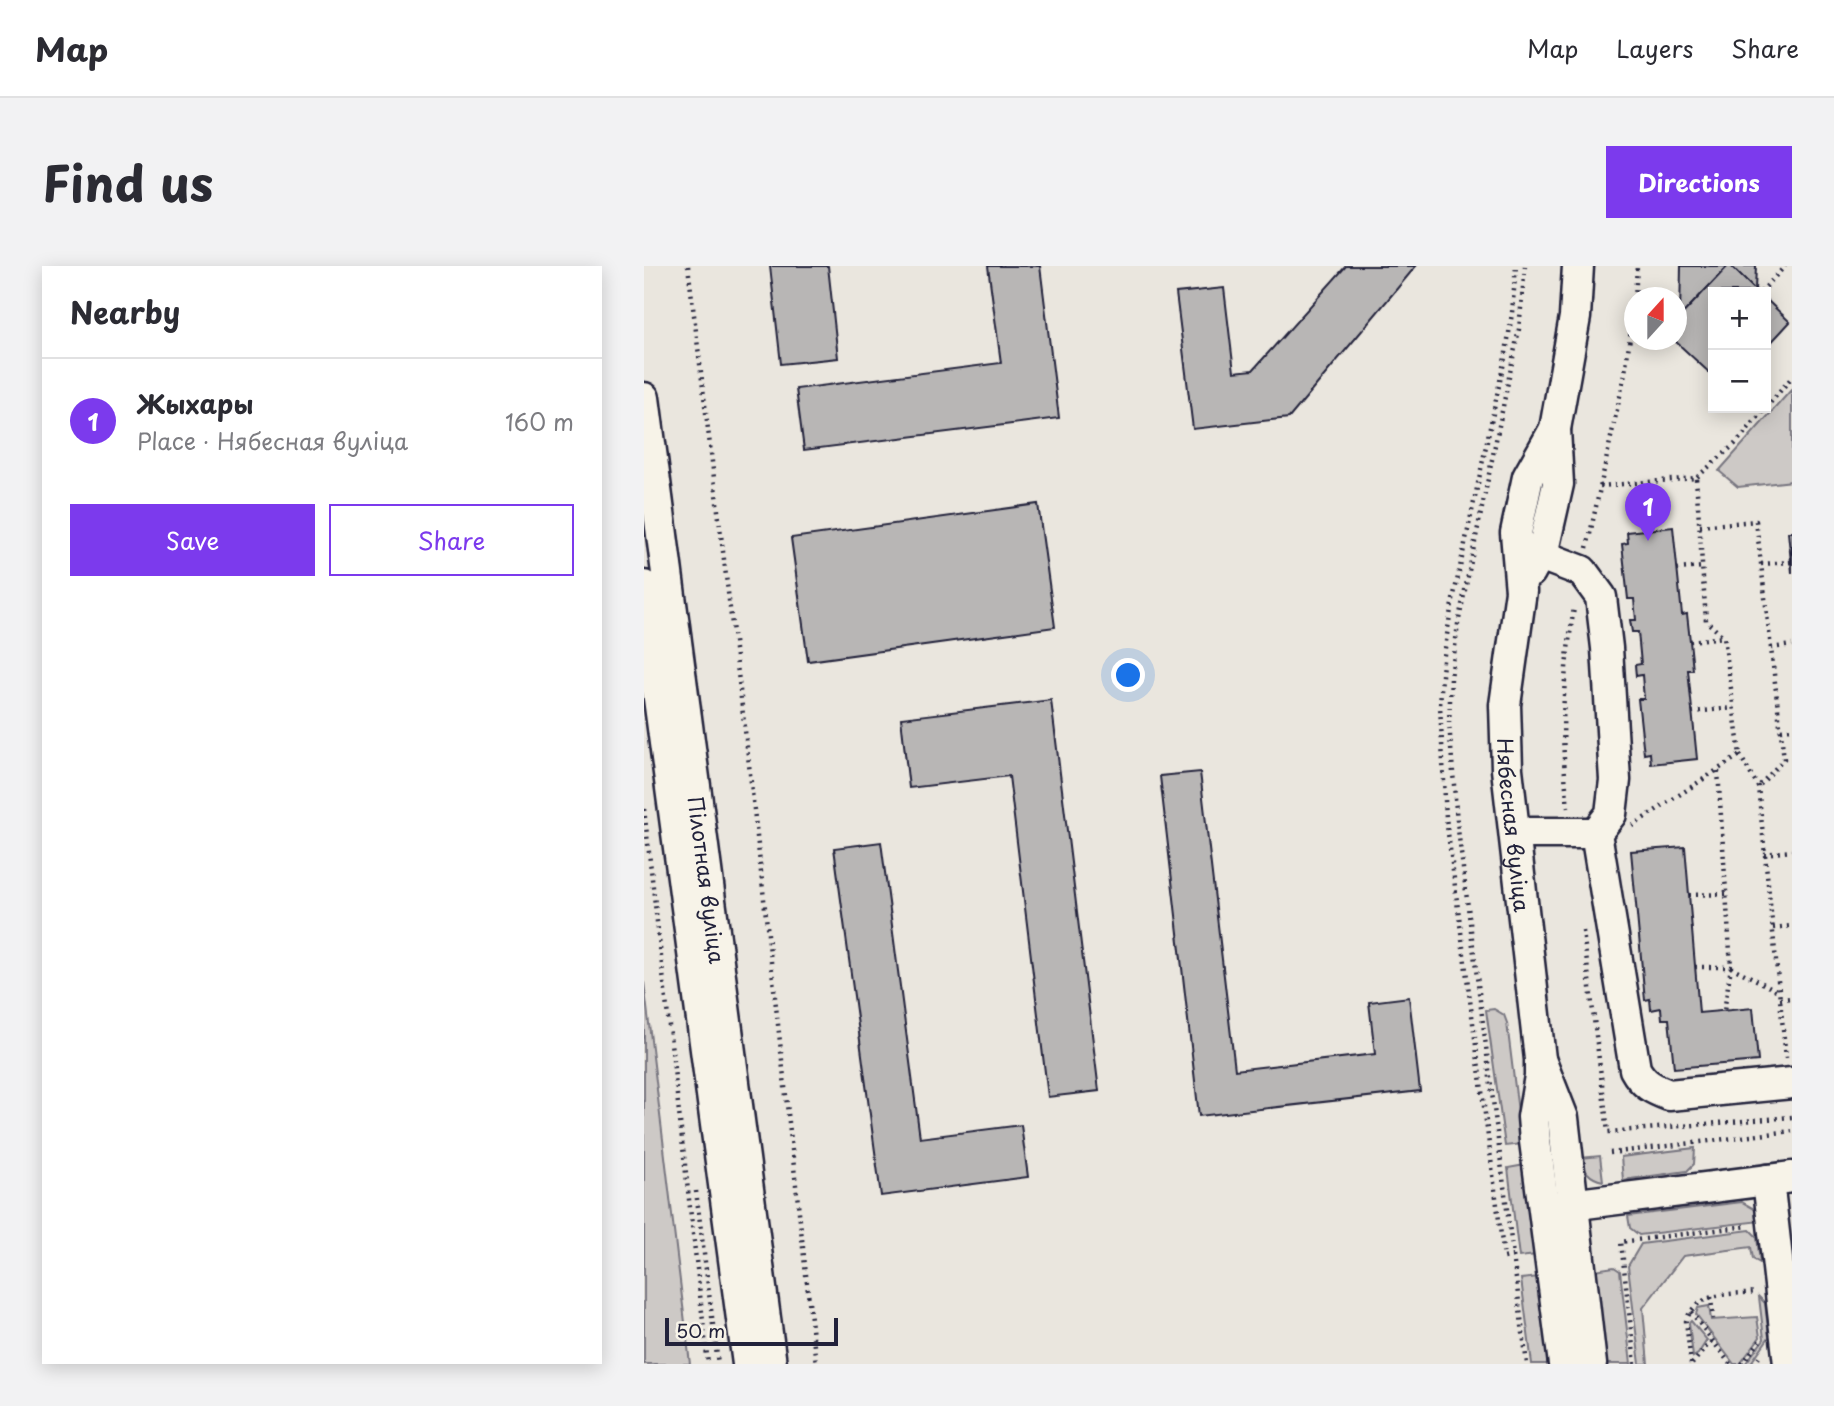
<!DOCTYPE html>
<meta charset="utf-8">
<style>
:root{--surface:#fff;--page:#f2f2f3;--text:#2b2b33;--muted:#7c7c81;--line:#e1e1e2;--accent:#7c3aed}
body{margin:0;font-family:"Playpen Sans",sans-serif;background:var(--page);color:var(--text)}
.controls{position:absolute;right:21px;top:21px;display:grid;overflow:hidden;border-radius:0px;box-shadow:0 4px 18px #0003}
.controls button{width:63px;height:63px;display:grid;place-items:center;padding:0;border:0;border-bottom:2px solid var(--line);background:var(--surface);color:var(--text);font:35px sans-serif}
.compass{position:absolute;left:980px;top:21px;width:63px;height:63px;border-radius:50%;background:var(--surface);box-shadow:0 4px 18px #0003;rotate:21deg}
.scale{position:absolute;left:21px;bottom:18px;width:173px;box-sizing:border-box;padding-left:7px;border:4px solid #22223b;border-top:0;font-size:19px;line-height:24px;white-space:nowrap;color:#22223b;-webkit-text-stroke:5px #f7f3e8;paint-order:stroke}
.you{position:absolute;left:485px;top:410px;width:24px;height:24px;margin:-18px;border:5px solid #fff;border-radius:50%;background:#1a73e8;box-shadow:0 0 0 10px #1a73e833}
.badge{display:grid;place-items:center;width:46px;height:46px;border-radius:50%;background:var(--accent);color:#fff;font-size:23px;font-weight:700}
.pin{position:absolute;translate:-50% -58px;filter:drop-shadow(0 2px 4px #0008)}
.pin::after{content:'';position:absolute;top:37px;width:24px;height:21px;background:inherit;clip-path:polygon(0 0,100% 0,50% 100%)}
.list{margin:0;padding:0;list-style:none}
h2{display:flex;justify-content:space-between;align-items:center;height:91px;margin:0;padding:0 28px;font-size:30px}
h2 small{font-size:23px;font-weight:400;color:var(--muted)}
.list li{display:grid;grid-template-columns:46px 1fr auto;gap:21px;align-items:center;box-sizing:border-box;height:126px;padding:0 28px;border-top:2px solid var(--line)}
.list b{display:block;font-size:26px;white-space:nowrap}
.list p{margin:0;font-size:23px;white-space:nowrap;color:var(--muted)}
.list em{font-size:23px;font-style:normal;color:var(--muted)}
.actions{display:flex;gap:14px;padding:21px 28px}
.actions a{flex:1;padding:16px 0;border:2px solid var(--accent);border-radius:0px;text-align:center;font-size:24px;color:var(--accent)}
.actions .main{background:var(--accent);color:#fff}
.map{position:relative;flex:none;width:1148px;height:1098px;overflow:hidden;border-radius:0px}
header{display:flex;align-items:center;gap:42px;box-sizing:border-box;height:98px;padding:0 35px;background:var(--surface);border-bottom:2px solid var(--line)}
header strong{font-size:33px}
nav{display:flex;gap:38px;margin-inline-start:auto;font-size:24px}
.intro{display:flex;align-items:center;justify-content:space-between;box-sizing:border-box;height:168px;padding:0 42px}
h1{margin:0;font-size:49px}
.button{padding:18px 32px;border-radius:0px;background:var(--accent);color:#fff;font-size:24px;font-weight:700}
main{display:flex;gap:42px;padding:0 42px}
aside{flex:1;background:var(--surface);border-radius:0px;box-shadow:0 4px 18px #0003}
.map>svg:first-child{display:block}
</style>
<header>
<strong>Map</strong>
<nav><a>Map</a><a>Layers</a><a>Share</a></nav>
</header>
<div class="intro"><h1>Find us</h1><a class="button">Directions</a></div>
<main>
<aside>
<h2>Nearby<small></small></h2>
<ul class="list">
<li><span class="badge">1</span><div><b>Жыхары</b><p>Place · Нябесная вуліца</p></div><em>160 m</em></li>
</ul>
<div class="actions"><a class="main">Save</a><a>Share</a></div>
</aside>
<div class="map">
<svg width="1148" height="1098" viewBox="0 0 1148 1098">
<rect width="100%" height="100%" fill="#eae6de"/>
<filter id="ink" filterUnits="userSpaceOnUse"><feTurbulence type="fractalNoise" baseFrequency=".0143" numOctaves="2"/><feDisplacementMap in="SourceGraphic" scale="14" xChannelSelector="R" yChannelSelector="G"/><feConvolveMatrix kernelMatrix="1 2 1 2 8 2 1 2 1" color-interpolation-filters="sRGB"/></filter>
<g filter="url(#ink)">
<g fill="#cdc9c6" stroke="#787680" stroke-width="2">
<polygon points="1148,123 1148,215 1094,221 1075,205"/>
<polygon points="0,716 46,1098 0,1098"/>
<polygon points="850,743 860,749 863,757 878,878 861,880 842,744"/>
<polygon points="1051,882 1050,898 1043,905 979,914 977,891"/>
<path d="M956 890 959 915C945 912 940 905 937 892Z"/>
<polygon points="881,899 892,989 875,991 864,902"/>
<polygon points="1098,936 1112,944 1117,955 995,969 986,962 984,950"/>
<polygon points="1106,964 1113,971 1116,997 1109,993 1107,981 1039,990 999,1042 1004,1098 996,1098 984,1000 997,978"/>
<polygon points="970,1001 976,1005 987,1098 962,1098 950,1004"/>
<polygon points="895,1011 905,1098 888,1098 877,1013"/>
<polygon points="1115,1031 1121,1037 1125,1071 1106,1098 1101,1098 1120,1073"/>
<polygon points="1065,1040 1067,1054 1113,1051 1116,1071 1096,1098 1090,1098 1052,1048 1054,1042"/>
<polygon points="1047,1055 1063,1074 1054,1088 1049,1091 1045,1057"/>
</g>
<g fill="#b8b6b5" stroke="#22223b" stroke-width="2">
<polygon points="126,0 184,0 194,92 137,98"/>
<polygon points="344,0 396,0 415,152 160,184 152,123 357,97"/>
<polygon points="702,0 772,0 645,152 549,163 532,27 580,22 590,106 609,104"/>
<polygon points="1037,0 1084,0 1036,51"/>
<polygon points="1084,0 1087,0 1114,26 1069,26 1069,110 1030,74 1032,74 1032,55"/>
<polygon points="1087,0 1112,0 1111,24"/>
<polygon points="1122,33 1146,56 1122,82"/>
<polygon points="394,238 411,361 164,395 147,272"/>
<polygon points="1029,261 1038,349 1043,348 1046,375 1049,404 1044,404 1053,493 1007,498 1006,487 1000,488 994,433 1000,433 998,409 992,410 991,399 997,398 994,366 988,366 986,354 992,354 990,333 984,333 978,278 984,277 983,266"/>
<polygon points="1144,266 1148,266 1148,307 1147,296"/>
<polygon points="407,434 455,825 404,831 365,510 265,522 257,452"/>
<polygon points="556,506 591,804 731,788 725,736 765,731 776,825 555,850 516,510"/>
<polygon points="237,576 276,872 377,859 384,911 237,930 190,582"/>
<polygon points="1041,581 1055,747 1109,742 1114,795 1030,802 1025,753 1018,753 1017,742 1007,744 1006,733 1001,734 987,585"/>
</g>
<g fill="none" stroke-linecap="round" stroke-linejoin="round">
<defs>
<g id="minor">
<path id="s1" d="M0 132 127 1098"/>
<path id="s2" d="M911 163 884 211 872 267 877 325 861 439 863 503 896 793V810L889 851 891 875 920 1098"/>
<path d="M896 289 938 305 957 331 963 382 971 514 967 548 952 567 991 803C999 818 1009 823 1025 829L1148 817"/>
<polyline points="886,306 900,280 914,218 911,163 931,51 934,0"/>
<polyline points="0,320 104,1098"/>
<polyline points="871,567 952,567"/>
<polyline points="897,796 919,852 947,1098"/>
<polyline points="1124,914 1145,1098"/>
<polyline points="910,941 1148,911"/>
</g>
</defs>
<use href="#minor" stroke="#22223b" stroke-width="35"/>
<g stroke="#22223b" stroke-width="4.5" stroke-dasharray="2 5" stroke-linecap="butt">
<polyline points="44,0 103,481 172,1098"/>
<polyline points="881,0 875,63 814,358 807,412 805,457 813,556 883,1098"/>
<polyline points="1117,26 1141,0"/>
<polyline points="991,32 993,0"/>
<polyline points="1122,142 1148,111"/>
<polyline points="956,220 1052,212 1091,178 1122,142"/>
<polyline points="1056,260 1112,255 1140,493 1114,521"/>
<polyline points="943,282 981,107 990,42"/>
<polyline points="1117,298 1147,296"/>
<polyline points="1033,303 1059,301"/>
<polyline points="1046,375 1080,371"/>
<polyline points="1127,382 1148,379"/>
<polyline points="1048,446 1090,442"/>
<polyline points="1137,464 1148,463"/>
<polyline points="1096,489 1114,521 1142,792"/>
<polyline points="1074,505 1087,701 1134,725"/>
<path d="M924 542C916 469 918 414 930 342"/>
<polyline points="0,543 64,1098"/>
<polyline points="988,560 1096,489 1080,371 1062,355 1052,212"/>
<polyline points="1120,588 1148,585"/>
<polyline points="1045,629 1082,628"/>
<polyline points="1129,662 1148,660"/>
<polyline points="939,665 964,866 1148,851"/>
<polyline points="1051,701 1087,701 1080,745"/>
<polyline points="1136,733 1148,732"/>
<polyline points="966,887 1148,865"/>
<polyline points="52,925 74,1098"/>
<polyline points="869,990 860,992 802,552 796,440 799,395 807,343 862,87 868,47 872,0"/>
<polyline points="1067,1031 1069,1053"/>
<polyline points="1047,1046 1086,1098"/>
<polyline points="991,1098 977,976 1104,960"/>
<path d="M1047 1098 1042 1055C1053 1025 1085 1029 1112 1026"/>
<polyline points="1048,1098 1068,1074"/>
<polyline points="1098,1098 1116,1075"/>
<polyline points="1110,1098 1118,1087"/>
</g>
<use href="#minor" stroke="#f7f3e8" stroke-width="30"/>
</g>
</g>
<g text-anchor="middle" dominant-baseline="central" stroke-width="5" stroke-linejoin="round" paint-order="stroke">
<g font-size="21" fill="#22223b" stroke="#f7f3e8">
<text stroke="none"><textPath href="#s2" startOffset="406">Нябесная вуліца</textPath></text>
<text stroke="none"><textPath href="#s1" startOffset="486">Пілотная вуліца</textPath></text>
</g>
</g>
</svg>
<div class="controls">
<button>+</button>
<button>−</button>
</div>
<svg class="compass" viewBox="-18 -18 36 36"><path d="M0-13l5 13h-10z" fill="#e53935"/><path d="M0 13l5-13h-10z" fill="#7c7c81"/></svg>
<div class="scale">50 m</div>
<div class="you"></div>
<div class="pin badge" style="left:1004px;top:275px">1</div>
</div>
</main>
